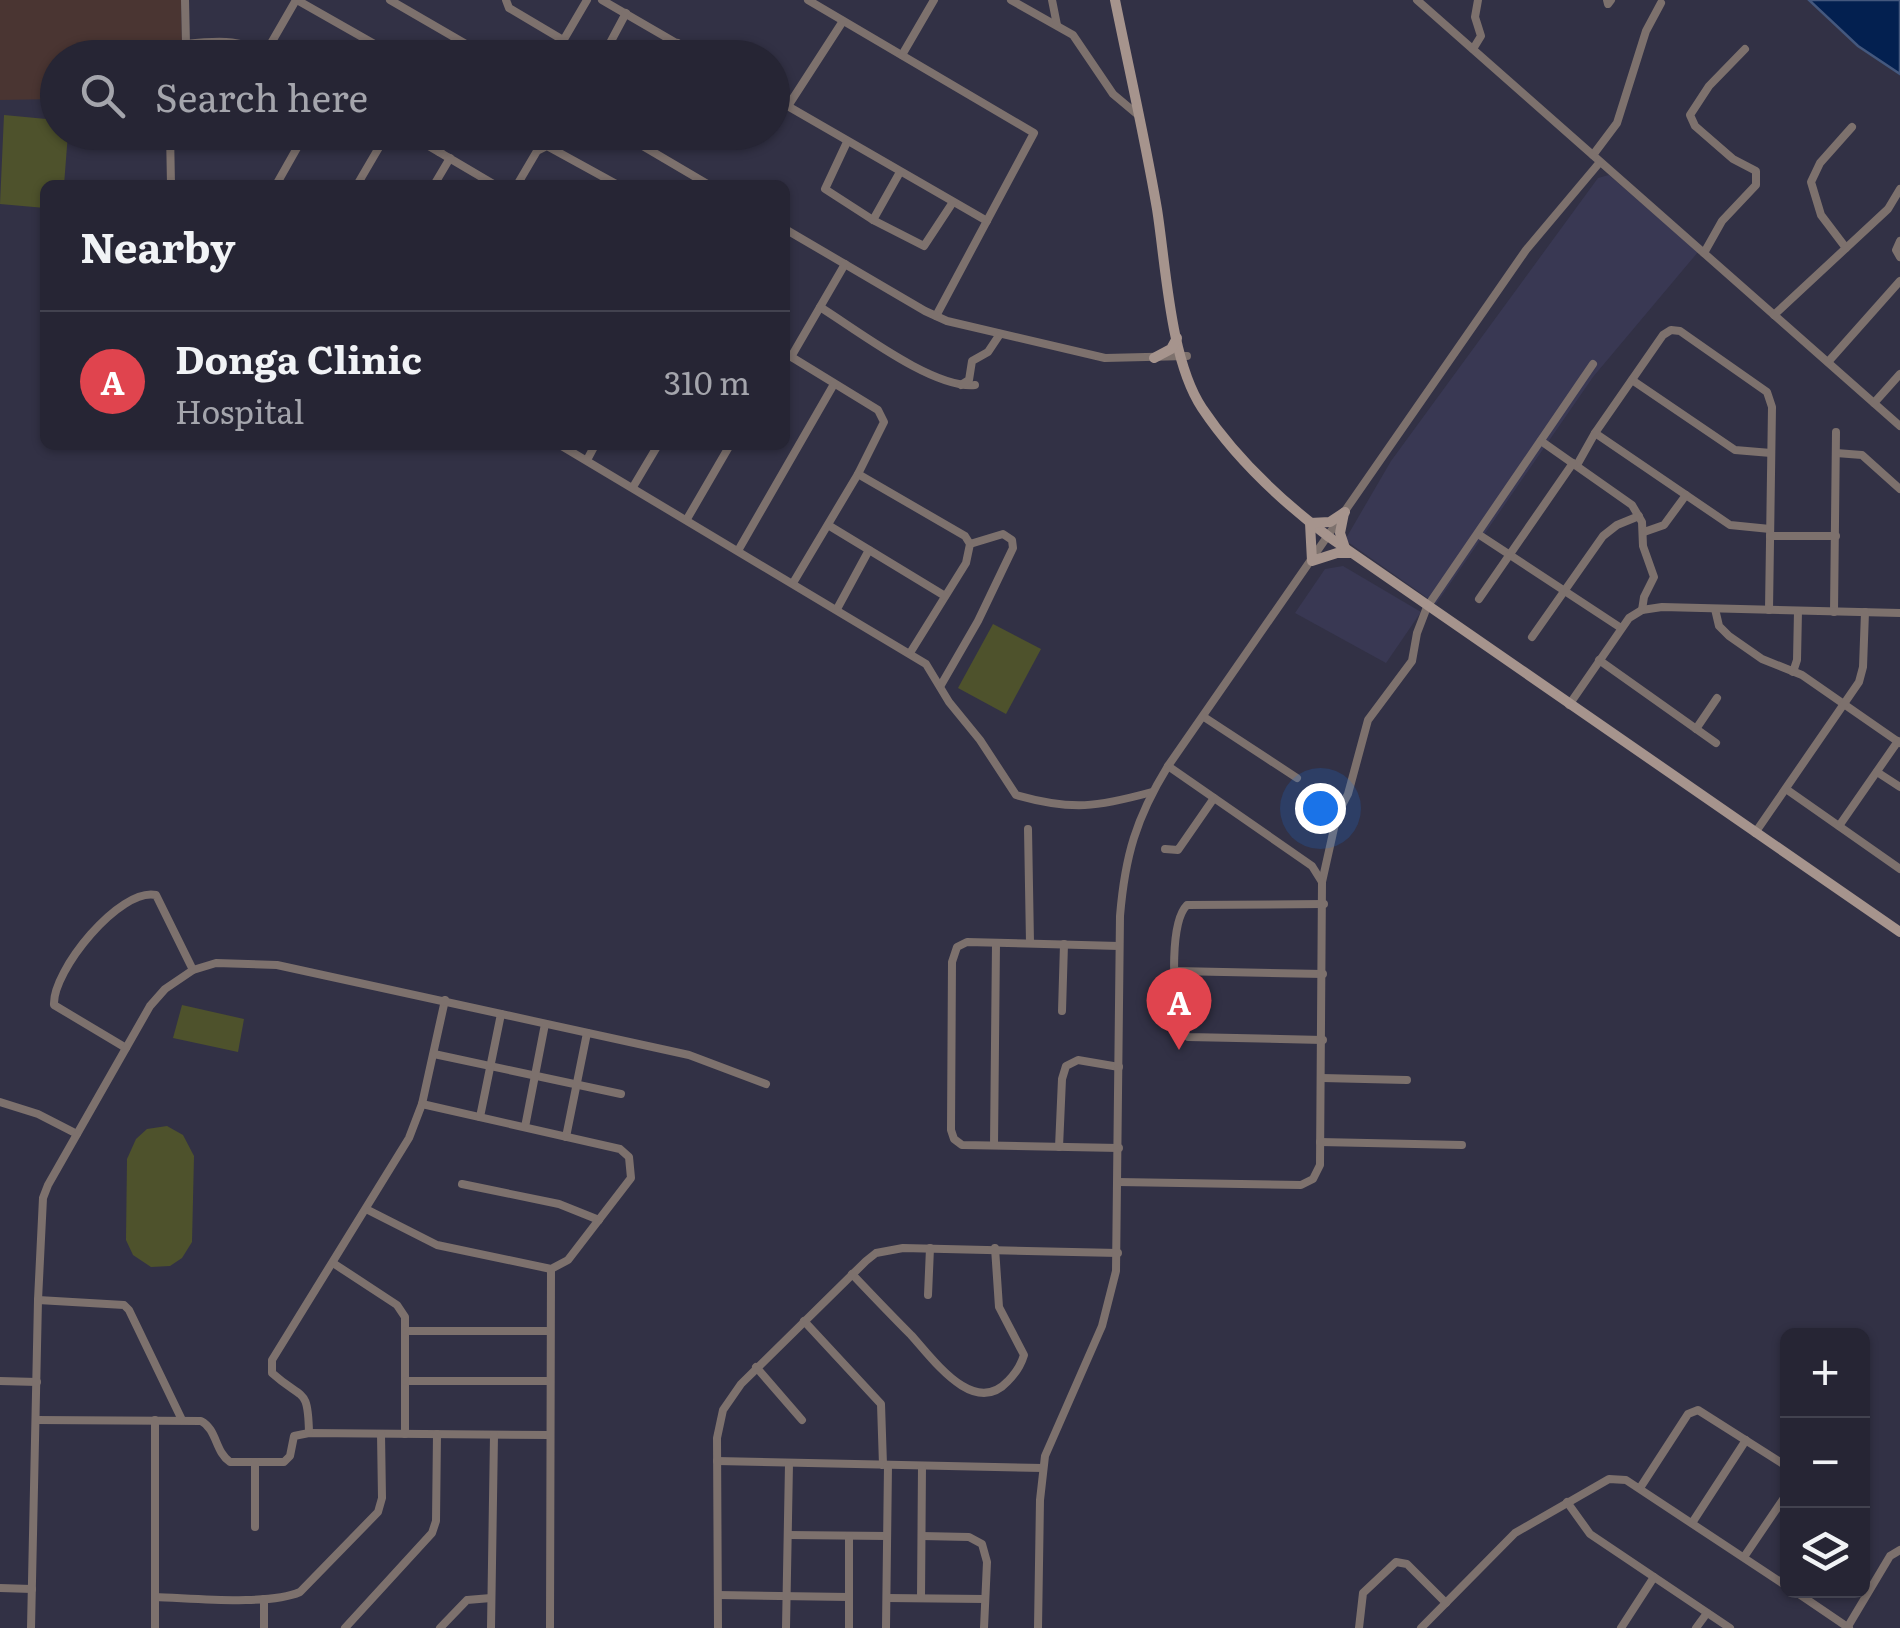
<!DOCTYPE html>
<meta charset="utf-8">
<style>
:root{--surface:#262534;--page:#323140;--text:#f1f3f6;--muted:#a4a5ac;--line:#42424f;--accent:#f19ab1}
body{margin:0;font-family:Literata,serif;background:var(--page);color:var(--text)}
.controls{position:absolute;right:30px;bottom:30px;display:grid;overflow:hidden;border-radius:15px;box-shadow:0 2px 8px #0004}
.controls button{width:90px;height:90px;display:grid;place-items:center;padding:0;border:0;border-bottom:2px solid var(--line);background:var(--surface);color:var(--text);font:50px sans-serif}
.you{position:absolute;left:1320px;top:808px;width:35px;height:35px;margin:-25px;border:8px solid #fff;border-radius:50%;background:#1a73e8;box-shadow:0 0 0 15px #1a73e833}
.badge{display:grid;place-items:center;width:65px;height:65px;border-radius:50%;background:var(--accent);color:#fff;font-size:32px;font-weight:700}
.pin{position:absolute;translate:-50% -82px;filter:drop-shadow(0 2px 5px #0008)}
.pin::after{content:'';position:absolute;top:52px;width:35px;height:30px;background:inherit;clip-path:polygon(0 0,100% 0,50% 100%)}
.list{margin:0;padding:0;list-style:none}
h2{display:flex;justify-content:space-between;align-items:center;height:130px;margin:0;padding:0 40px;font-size:42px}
h2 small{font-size:32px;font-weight:400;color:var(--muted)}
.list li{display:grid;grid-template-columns:65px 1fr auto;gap:30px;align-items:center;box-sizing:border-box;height:140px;padding:0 40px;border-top:2px solid var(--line)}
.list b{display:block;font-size:38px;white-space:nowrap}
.list p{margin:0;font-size:32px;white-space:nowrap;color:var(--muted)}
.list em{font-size:32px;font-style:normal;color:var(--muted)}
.icon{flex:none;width:55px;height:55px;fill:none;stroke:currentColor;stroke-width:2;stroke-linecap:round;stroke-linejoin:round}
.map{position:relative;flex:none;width:1900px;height:1628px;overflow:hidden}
.search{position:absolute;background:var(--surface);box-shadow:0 2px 8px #0004;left:40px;top:40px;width:750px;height:110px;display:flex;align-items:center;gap:25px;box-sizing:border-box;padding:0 35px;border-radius:55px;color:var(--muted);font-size:38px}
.panel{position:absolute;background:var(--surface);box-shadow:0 2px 8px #0004;left:40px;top:180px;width:750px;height:270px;border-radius:15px}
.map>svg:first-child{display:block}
</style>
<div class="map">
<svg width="1900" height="1628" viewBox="0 0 1900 1628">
<rect width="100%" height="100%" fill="#323145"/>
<g fill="#393853">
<polygon points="1609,175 1698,252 1593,377 1436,604 1345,540 1391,461 1598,178"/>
<polygon points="1343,566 1421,612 1386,663 1295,613 1325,569"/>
</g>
<polygon fill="#4a3532" points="0,0 181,0 182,47 178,57 58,58 57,99 0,100"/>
<g fill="#4e522c">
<polygon points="4,115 57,120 58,132 68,133 64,185 45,185 45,208 0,204"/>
<polygon points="993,624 1041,649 1006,714 958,688"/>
<polygon points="182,1005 244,1019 238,1052 173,1038"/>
<polygon points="167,1126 183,1135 194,1156 192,1242 182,1258 170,1266 151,1267 133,1255 126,1240 127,1159 136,1139 147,1129"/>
</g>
<polygon fill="#032050" stroke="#44587e" stroke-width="2.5" points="1809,0 1900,0 1900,74 1858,46"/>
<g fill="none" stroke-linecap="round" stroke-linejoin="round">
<g stroke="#7d716d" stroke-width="8">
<polyline points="185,0 186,44"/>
<polyline points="297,0 399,58"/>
<polyline points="390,0 490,58"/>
<polyline points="506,0 509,8 563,40"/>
<polyline points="602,0 702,58"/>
<polyline points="808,0 1034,133 936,316"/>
<polyline points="1011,0 1073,35 1113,94 1138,115"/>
<polyline points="1052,0 1057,25"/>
<polyline points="1417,0 1900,426"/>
<polyline points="1607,0 1608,4 1611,0"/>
<polyline points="1473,49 1481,36 1475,17 1478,0"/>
<polyline points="266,52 296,0"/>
<polyline points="902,55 934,0"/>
<path d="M182 58 186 44C221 40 244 39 275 58"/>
<polyline points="553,58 587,0"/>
<polyline points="602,58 626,13"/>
<polyline points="670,58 678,43"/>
<polyline points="772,97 987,221"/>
<polyline points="788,106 843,21"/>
<polyline points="170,132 171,185"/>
<polyline points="280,132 299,144"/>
<polyline points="405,132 495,185"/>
<polyline points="619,132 709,185"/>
<polyline points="847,142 825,189 873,220 924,246 953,202"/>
<polyline points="439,152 450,132"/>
<polyline points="1593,155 1617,123 1646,31 1661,3"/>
<polyline points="276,185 306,132"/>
<polyline points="357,185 388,132"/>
<polyline points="434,185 450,158"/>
<polyline points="517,185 537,151 547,146 618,185"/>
<polyline points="873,220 900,172"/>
<polyline points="785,229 925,311 947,321 1105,358 1187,356"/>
<polyline points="1900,241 1896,250 1900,257"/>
<polyline points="1846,248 1821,215 1811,182 1820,163 1852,127"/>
<polyline points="1704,253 1722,221 1756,185 1756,171 1733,159 1695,126 1690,115 1709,86 1745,49"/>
<path d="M820 307C857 330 933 389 975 385"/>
<polyline points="1774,315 1888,209 1900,189"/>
<polyline points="785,353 878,410 884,422 858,474 793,583"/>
<polyline points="791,357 845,264"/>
<polyline points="1828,362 1900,281"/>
<polyline points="1632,380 1735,450 1771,453"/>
<polyline points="961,385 969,380 972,361 988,352 1000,334"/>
<polyline points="1874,403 1900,374"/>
<polyline points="1595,433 1730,525 1770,529"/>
<polyline points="1541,441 1632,505 1642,522 1643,546 1654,577 1644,597 1642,610"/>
<path d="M560 445 926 664 949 702 980 740 1016 795C1073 811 1097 807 1152 792"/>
<polyline points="1836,453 1862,455 1900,489"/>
<polyline points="587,460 595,445"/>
<polyline points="1577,465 1595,433 1663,335 1671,330 1680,331 1767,392 1772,407 1769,610"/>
<polyline points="858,474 965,536 970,544 966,563 910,653"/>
<polyline points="633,487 658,445"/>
<polyline points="687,519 730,445"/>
<polyline points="828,525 945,596"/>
<polyline points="1644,532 1664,525 1686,495"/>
<polyline points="1478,534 1621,628"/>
<polyline points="1770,536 1836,536"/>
<polyline points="739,549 834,384"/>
<polyline points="1479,599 1573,463"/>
<polyline points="837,609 869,550"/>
<polyline points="1715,609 1719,626 1729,636 1762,659 1802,675 1900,743"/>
<polyline points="1834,612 1836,432"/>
<polyline points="1532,637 1603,536 1617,525 1639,516"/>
<polyline points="1599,660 1716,743"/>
<polyline points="1793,672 1797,660 1798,611"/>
<polyline points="941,685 978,621 1013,548 1012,540 1003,534 970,544"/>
<polyline points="1569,705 1629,618 1642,610 1662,607 1900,613"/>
<polyline points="1204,717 1297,778"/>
<polyline points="1696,729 1717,698"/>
<polyline points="1877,772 1900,787"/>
<polyline points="1786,789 1900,869"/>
<polyline points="1839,826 1898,741"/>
<polyline points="1028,829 1030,943"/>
<polyline points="1755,833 1859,682 1863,667 1865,612"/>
<polyline points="1165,849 1178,850 1214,798"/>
<polyline points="1322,882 1337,815 1348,794 1368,720 1412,661 1417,633 1427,607 1593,364"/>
<polyline points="1175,971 1323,974"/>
<polyline points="1062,1011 1064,944"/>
<path d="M1323 1040 1188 1037 1177 1025C1175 998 1168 924 1187 905L1324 904"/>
<path d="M126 1048 54 1005C52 971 120 887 156 895L193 970"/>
<polyline points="434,1054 621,1094"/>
<polyline points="1322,1078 1407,1080"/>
<polyline points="0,1102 38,1114 77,1134"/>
<polyline points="480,1117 501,1014"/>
<polyline points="525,1127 545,1024"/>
<polyline points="566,1137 587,1033"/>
<polyline points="1320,1142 1462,1145"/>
<polyline points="994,1145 996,943"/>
<polyline points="1059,1147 1062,1079 1066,1066 1078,1060 1119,1067"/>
<polyline points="1119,1148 962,1145 954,1139 951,1130 952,962 957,947 967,942 1119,946"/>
<polyline points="1118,1182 1301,1185 1313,1179 1320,1165 1322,882 1312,866 1168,766"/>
<polyline points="462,1184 559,1204 599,1220"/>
<polyline points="366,1209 437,1245 551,1269 568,1260 631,1178 629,1157 620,1149 422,1104"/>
<polyline points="333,1263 397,1305 405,1317 405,1434"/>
<path d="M852 1274C871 1294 891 1315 911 1335 933 1359 974 1418 1008 1381 1016 1373 1021 1365 1024 1355L999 1307 995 1248"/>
<polyline points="928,1295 930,1248"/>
<polyline points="38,1300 124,1305 129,1310 182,1420"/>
<polyline points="804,1321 881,1404 883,1465"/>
<polyline points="406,1331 550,1331"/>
<polyline points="756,1367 802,1420"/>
<polyline points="0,1381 37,1382"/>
<polyline points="406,1381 550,1381"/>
<path d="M36 1420 201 1421C217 1429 215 1452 230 1462H284L290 1456 294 1436 309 1433 550 1435"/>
<path d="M309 1433C308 1386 303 1401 272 1373V1360L409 1138 422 1104 445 1000"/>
<polyline points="717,1461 1043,1468"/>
<polyline points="1640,1488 1688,1414 1698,1410 1788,1467"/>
<polyline points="1567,1502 1590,1534 1730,1628"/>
<polyline points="1692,1523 1746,1440"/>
<polyline points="255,1527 255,1462"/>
<polyline points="788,1535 887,1536"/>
<polyline points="922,1536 969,1537 982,1544 987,1562 984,1628"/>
<polyline points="1744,1557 1788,1492"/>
<polyline points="0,1588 32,1589"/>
<polyline points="1793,1590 1849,1628"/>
<polyline points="718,1595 849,1597"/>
<path d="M155 1597C192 1598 268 1606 300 1592L378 1512 382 1498 381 1434"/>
<polyline points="887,1598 985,1599"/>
<polyline points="921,1598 922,1466"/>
<polyline points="550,1627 551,1269"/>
<polyline points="31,1628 38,1300 43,1198 48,1185 150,1006 165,989 193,970 216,963 277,965 689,1055 766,1084"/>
<polyline points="155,1628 155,1420"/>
<polyline points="264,1628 264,1599"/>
<polyline points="345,1628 432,1533 436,1521 437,1434"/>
<polyline points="440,1628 467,1600 491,1598"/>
<polyline points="491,1628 494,1435"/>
<polyline points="718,1628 717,1438 723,1410 741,1384 866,1261 876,1253 903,1248 1118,1253"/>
<polyline points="786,1628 789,1464"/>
<polyline points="849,1628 849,1536"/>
<polyline points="886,1628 888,1465"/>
<path d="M1038 1628 1040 1500 1045 1456 1102 1326 1116 1271 1120 916C1125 856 1136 818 1168 766L1526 250 1600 162"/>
<polyline points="1359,1628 1363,1593 1396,1562 1407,1564 1446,1603"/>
<polyline points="1421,1628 1515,1533 1609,1479 1626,1480 1788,1587"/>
<polyline points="1621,1628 1654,1577"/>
<polyline points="1696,1628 1707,1613"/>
<polyline points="1847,1628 1890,1556 1900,1550"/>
</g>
<g stroke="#a6948d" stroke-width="10">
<path d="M1115 0C1129 69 1145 139 1157 209 1166 266 1170 360 1202 408 1236 459 1280 500 1329 537L1900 932"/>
<polyline points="1154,358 1171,349 1177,338"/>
<polyline points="1345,512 1330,522 1310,523 1312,561 1337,553 1351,553"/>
<polyline points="1344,513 1340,533 1345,548"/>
</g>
</g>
</svg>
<div class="controls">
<button>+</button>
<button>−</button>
<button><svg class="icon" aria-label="layers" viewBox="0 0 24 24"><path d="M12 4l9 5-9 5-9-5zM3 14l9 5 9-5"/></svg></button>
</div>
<div class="you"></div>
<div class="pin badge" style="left:1179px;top:1050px;background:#e0444e">A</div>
<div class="search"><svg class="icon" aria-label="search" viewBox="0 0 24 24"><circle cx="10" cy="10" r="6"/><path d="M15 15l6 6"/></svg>Search here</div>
<section class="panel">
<h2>Nearby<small></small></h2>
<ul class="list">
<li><span class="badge" style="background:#e0444e">A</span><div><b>Donga Clinic</b><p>Hospital</p></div><em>310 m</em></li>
</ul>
</section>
</div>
